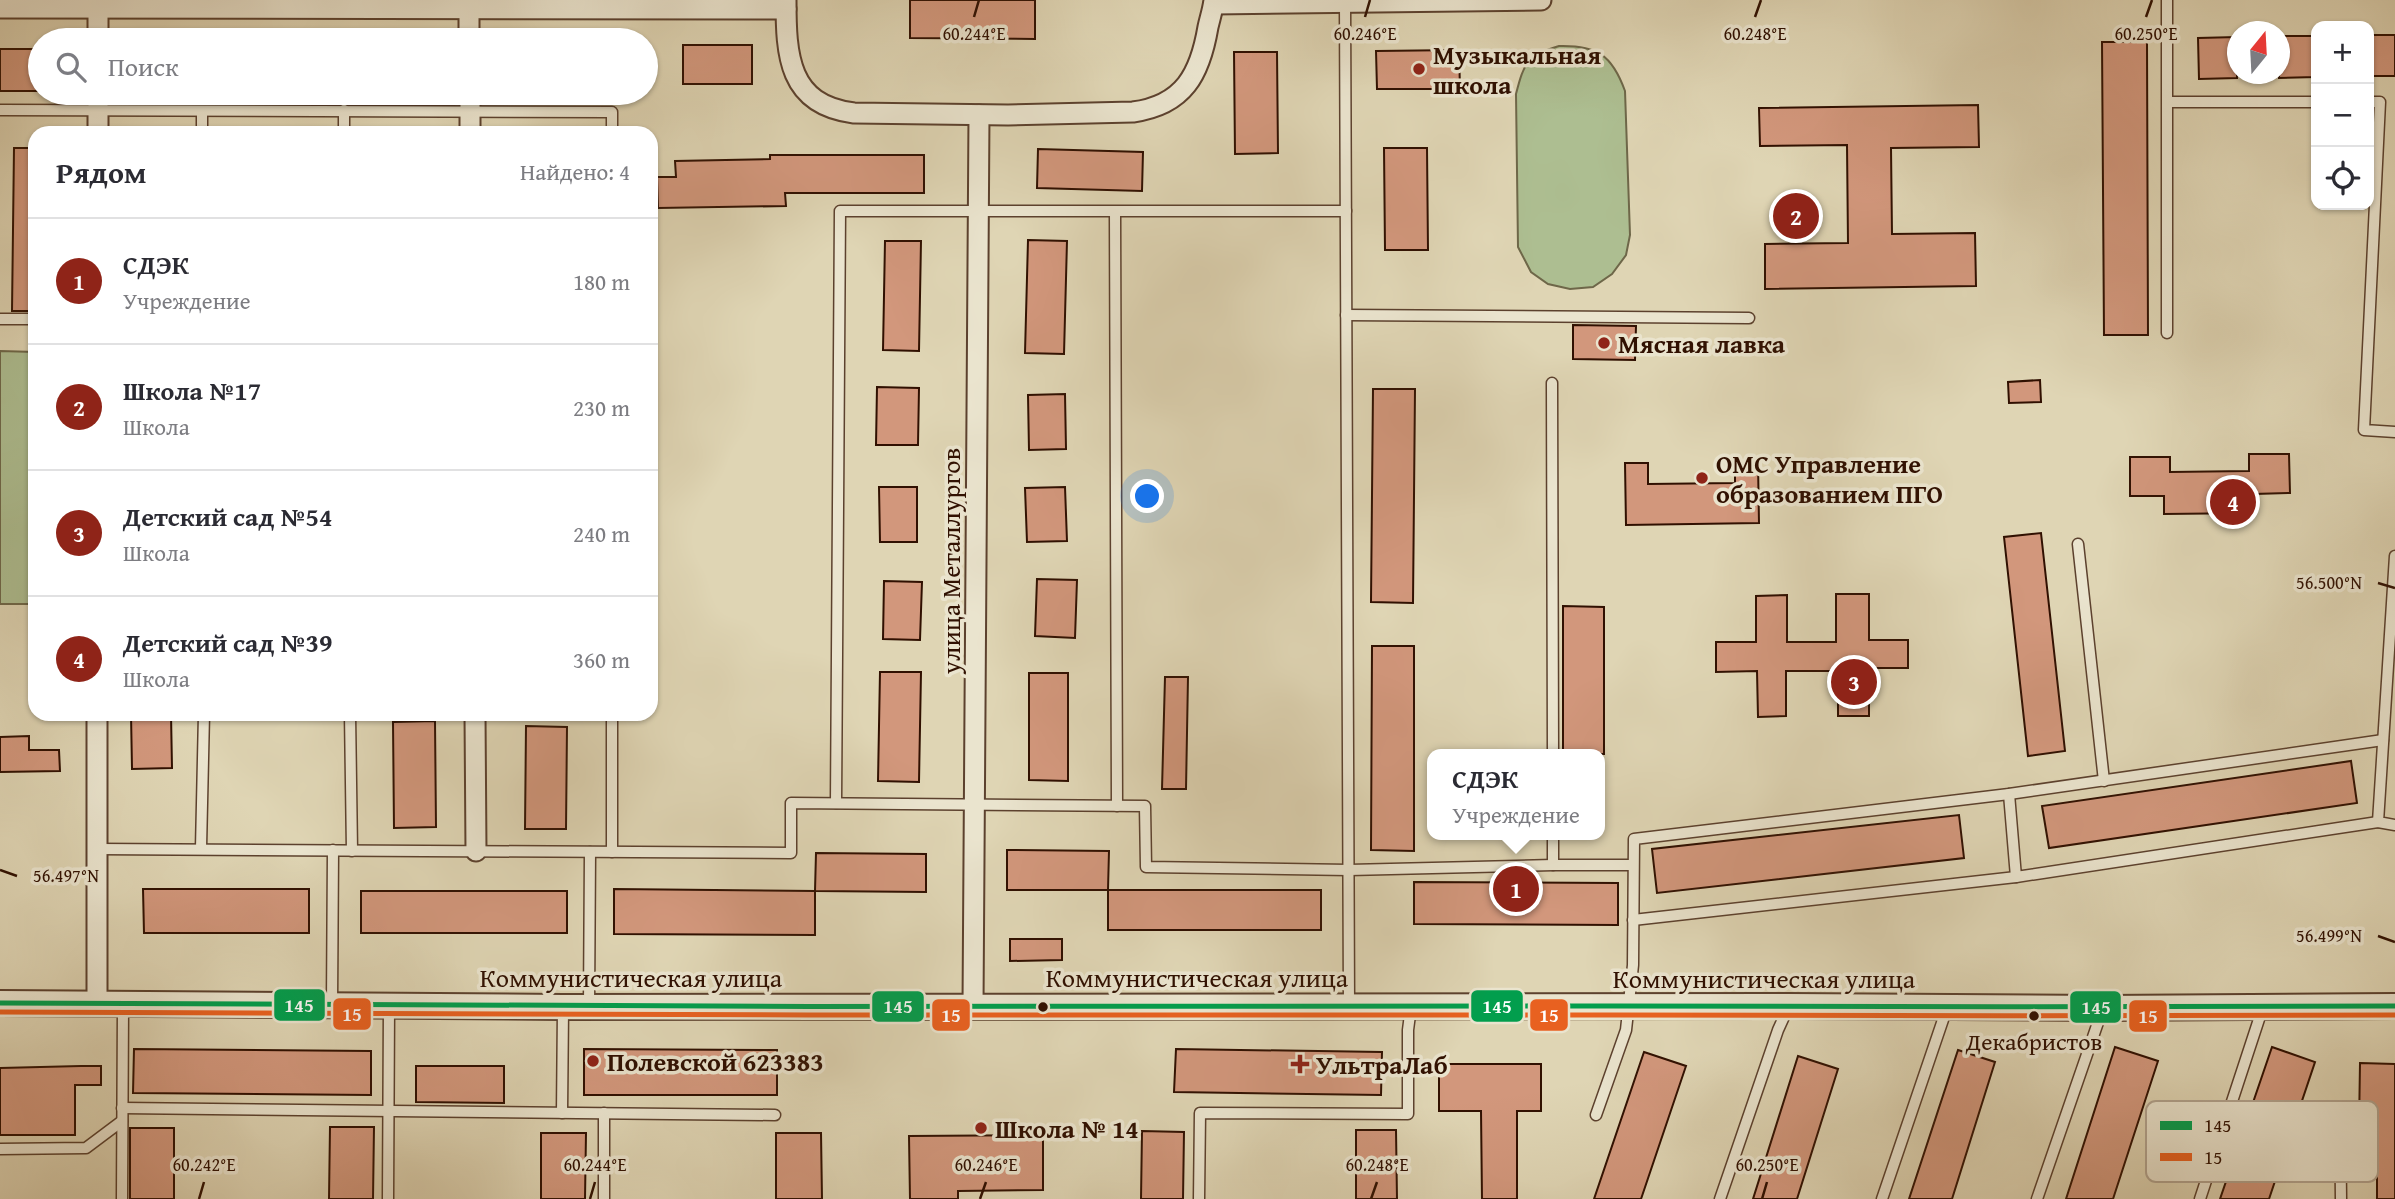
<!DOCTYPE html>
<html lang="ru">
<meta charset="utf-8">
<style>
:root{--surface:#fff;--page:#f7f7f7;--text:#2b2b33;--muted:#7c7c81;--line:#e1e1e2;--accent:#8f2418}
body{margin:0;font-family:"Gentium Book Plus",serif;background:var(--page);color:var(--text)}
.controls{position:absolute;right:21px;top:21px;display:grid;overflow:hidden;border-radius:14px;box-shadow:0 2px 5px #0004}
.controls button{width:63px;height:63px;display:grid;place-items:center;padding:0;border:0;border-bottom:2px solid var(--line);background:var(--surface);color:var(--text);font:35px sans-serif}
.compass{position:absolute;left:2227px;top:21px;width:63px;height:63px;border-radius:50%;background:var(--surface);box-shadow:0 2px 5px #0004;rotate:18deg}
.you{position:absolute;left:1148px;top:497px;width:24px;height:24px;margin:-18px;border:5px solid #fff;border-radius:50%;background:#1a73e8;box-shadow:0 0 0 10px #1a73e833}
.badge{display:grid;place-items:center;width:46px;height:46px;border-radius:50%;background:var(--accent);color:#fff;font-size:23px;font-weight:700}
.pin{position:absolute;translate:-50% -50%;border:4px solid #fff;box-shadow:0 2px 7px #0006}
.popup{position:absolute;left:1427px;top:749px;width:178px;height:91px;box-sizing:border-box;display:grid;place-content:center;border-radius:14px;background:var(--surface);filter:drop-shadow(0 2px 5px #0005);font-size:23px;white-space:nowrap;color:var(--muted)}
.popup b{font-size:26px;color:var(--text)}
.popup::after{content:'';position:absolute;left:50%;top:100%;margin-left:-14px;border:14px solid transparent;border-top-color:var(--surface)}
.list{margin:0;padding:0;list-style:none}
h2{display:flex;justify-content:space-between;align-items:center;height:91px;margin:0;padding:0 28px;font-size:30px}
h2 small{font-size:23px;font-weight:400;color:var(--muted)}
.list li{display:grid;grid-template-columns:46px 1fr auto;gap:21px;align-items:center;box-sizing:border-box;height:126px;padding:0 28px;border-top:2px solid var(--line)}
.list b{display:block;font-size:26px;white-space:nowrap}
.list p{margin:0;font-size:23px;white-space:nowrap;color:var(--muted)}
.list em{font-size:23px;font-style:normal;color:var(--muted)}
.icon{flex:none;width:38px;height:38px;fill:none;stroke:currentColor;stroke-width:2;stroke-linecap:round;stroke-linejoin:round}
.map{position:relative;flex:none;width:2395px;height:1199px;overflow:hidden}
.search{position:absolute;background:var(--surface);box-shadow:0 2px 5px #0004;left:28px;top:28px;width:630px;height:77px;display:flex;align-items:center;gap:18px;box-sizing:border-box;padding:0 24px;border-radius:38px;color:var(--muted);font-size:26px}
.panel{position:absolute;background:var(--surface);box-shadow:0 2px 5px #0004;left:28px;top:126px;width:630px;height:595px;border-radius:21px}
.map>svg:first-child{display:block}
</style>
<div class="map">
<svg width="2395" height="1199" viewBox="0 0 2395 1199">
<rect width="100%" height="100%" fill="#dfd5b4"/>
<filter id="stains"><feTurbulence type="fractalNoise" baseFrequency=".00286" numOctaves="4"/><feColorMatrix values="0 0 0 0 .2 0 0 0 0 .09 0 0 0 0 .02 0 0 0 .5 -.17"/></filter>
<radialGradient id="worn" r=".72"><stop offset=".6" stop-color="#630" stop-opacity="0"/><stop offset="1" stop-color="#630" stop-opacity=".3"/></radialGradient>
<g fill="#adbe91" stroke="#6e6749" stroke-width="2">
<path d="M1559 46C1597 45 1612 55 1625 91L1630 235 1626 255 1612 274 1593 287 1570 289 1548 284 1531 272 1518 247 1516 94C1524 63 1527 55 1559 46Z"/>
<polygon points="0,351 35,352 35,604 0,604"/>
</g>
<g fill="#d2977c" stroke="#301001" stroke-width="2">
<polygon points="910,0 1035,0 1035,39 910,38"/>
<rect x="2369" y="35" width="26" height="41"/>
<polygon points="2279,36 2316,36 2316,77 2279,78"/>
<polygon points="2237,37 2237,78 2199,79 2198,38"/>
<polygon points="2102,42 2147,42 2148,335 2104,335"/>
<rect x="683" y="45" width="69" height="39"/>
<rect x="0" y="49" width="40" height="42"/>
<polygon points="1459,50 1460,89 1377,89 1376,51"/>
<polygon points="1234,52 1277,52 1278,153 1235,154"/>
<polygon points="1978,105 1979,147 1891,148 1892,234 1975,233 1976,286 1765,289 1765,244 1848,243 1847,145 1760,146 1759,108"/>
<polygon points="14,148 35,148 35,311 12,311"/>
<polygon points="1384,148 1427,148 1428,250 1385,250"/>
<polygon points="1038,149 1143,152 1142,191 1037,188"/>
<polygon points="770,155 924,155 924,193 785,193 786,206 658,208 657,177 676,177 675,161 770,159"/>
<polygon points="1028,240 1067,241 1064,354 1025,353"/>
<polygon points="885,241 921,241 919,351 883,350"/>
<polygon points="1573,325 1636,326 1635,360 1573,359"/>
<polygon points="2040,380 2041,402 2009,403 2008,382"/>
<polygon points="877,387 919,388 918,445 876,445"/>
<polygon points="1373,389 1415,389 1413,603 1371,602"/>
<polygon points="1065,394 1066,449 1029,450 1028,395"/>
<polygon points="2249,454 2289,454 2290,493 2254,494 2254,513 2164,514 2164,496 2130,496 2130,457 2170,457 2170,472 2249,471"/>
<polygon points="1758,462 1759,523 1626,525 1625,463 1648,463 1648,484 1735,483 1735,463"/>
<polygon points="879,487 917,487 917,542 880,542"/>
<polygon points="1065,487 1067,541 1027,542 1025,488"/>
<polygon points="2041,533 2065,751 2028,756 2004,537"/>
<polygon points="1037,579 1077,580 1075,638 1035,636"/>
<polygon points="884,581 922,582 920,640 883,639"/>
<polygon points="1836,594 1869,594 1869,640 1908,640 1908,668 1869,668 1869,716 1838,716 1838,671 1786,671 1786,716 1758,717 1757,671 1716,672 1716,642 1756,642 1756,596 1787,595 1787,642 1836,642"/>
<polygon points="1563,606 1604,607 1604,754 1563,754"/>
<polygon points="1372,646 1414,646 1414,851 1371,850"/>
<polygon points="880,672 921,672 919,782 878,781"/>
<polygon points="1029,673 1068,673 1068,781 1029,780"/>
<polygon points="1165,677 1188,677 1186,789 1162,789"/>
<polygon points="131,714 171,714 172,768 132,769"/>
<polygon points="435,721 436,827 394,828 393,722"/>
<polygon points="526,726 567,727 566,829 525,829"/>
<polygon points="29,736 29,750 59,750 60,771 0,772 0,737"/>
<polygon points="2351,761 2357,803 2049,848 2042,806"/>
<polygon points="1959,815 1964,858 1657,893 1652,849"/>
<polygon points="1007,850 1109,851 1108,890 1007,890"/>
<polygon points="816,853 926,854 926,892 815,891"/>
<polygon points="1414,882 1618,883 1618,925 1414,924"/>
<polygon points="143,889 309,889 309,933 144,933"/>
<polygon points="614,889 815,891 815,935 614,934"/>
<rect x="1108" y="890" width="213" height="40"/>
<rect x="361" y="891" width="206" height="42"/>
<polygon points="1010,939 1062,939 1062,960 1010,961"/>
<polygon points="2115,1047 2158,1061 2113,1199 2066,1199"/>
<polygon points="2272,1047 2315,1062 2269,1199 2220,1199"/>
<polygon points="134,1049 371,1051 371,1095 133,1093"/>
<polygon points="584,1049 777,1050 777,1095 584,1095"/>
<polygon points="1176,1049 1382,1052 1381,1095 1174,1092"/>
<polygon points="1958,1050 1995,1062 1952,1199 1909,1199"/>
<polygon points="1644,1052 1686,1066 1641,1199 1594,1199"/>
<polygon points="1798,1056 1838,1069 1797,1199 1753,1199"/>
<polygon points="2360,1063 2395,1064 2395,1199 2377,1199 2377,1127 2359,1127"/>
<polygon points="1439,1064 1541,1064 1541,1111 1517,1111 1517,1199 1482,1199 1481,1111 1439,1111"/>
<polygon points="81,1066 101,1066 101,1085 75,1085 75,1135 0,1135 0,1068"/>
<polygon points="416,1066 504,1066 504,1103 416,1102"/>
<polygon points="330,1127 374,1127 373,1199 329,1199"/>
<rect x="130" y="1128" width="44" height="71"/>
<polygon points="1356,1130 1396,1130 1397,1199 1356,1199"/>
<polygon points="1142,1131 1184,1132 1183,1199 1141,1199"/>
<polygon points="541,1133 586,1133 585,1199 541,1199"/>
<polygon points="776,1133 821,1133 822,1199 776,1199"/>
<polygon points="1043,1135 1043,1190 958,1191 958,1199 910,1199 909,1136"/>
</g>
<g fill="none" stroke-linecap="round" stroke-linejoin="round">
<defs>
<g id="service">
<polyline points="2167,0 2167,333"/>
<polyline points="1345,2 1349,1006"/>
<polyline points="2168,102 2316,102"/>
<polyline points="2369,102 2380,102 2364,430 2395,432"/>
<polyline points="0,110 612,112 612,133"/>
<polyline points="344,110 344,133"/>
<polyline points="202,111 202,133"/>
<polyline points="1115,212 1117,806"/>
<polyline points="1346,315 1749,318"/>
<polyline points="0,319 35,319"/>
<polyline points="1552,383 1553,754"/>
<polyline points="2078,544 2104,781"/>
<polyline points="2395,556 2378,822 2395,825"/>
<polyline points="350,714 352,851"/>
<polyline points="2009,794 2016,877 2378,822"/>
<polyline points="836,803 840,211 1346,211"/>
<polyline points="1553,835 1553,865 1633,865"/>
<polyline points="201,848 204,714"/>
<polyline points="97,849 791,853 791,803 1145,806 1146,867 1349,870 1553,865"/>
<polyline points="612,852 612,714"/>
<polyline points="1633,920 2016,877"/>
<polyline points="332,1003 333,850"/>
<polyline points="589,1006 590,852"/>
<polyline points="122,1108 775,1115"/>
<polyline points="2340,1111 2341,1199"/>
<polyline points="562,1113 563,1008"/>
<polyline points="604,1113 604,1199"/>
<polyline points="1596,1115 1626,1030 1633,965 1634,839 2009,794 2383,740"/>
<polyline points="0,1149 86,1148 122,1121"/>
<polyline points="122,1199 123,1005"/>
<polyline points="388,1199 389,1006"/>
<polyline points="1199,1199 1200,1113 1408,1114 1408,1030 1411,1007"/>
<polyline points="1720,1199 1778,1030 1788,1008"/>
<polyline points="1882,1199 1947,1008"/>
<polyline points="2037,1199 2103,1008"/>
<polyline points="2200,1199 2263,1007"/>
</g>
<g id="minor">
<polyline points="469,0 469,40"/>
<path d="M786 0C786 55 788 105 854 113L1008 115 1133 112C1184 105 1200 74 1208 27 1210 18 1213 9 1214 0"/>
<polyline points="1214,4 1541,0"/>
<polyline points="0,8 786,9"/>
<polyline points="98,40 98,9"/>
<polyline points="98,93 98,133"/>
<polyline points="470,93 470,133"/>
<polyline points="475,714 476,851"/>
<polyline points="97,1005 97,714"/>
<polyline points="973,1007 979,115"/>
</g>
<polyline id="tertiary" points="0,1003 563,1007 1789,1006 2103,1008 2395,1006"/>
</defs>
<use href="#service" stroke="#5c412e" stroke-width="13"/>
<use href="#minor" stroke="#5c412e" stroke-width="23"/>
<use href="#tertiary" stroke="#5c412e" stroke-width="28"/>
<use href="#service" stroke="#eae4ce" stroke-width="10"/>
<use href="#minor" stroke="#eae4ce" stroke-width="19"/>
<use href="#tertiary" stroke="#eae4ce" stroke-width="24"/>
<defs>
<path id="bus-1" d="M0 1003C538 1007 1075 1007 1613 1006 1874 1006 2134 1008 2395 1006"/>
<path id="bus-2" d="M0 1012C538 1016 1075 1015 1613 1015 1874 1015 2134 1017 2395 1015"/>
</defs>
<use href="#bus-1" stroke="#eae4ce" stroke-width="10"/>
<use href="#bus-2" stroke="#eae4ce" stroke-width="10"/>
<use href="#bus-1" stroke="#029e4d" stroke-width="5"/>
<use href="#bus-2" stroke="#e86120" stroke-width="5"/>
</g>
<path fill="none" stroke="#301001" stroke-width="2.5" d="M974 17 979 0M1365 17 1370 0M1755 17 1761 0M2146 17 2152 0M2378 583 2395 588M0 870 17 876M2378 936 2395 942M199 1199 204 1182M590 1199 595 1182M980 1199 986 1182M1371 1199 1377 1182M1762 1199 1767 1182"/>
<g fill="#8f2418" stroke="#eae4ce" stroke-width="2.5">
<circle cx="1419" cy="69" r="7"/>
<circle cx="1604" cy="343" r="7"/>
<circle cx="1702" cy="478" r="7"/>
<circle cx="593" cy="1061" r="7"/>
<path d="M1296.5 1053.5h7v7h7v7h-7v7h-7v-7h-7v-7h7z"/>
<circle cx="981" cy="1128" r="7"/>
</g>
<g fill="#301001" stroke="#eae4ce" stroke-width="2.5">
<circle cx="1043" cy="1007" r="6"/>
<circle cx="2034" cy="1016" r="6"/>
</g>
<g text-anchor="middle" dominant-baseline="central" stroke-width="7" stroke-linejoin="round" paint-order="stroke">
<g font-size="24" fill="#301001" stroke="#eae4ce">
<text x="2034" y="1041">Декабристов</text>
</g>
<g font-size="26" font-weight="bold" fill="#301001" stroke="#eae4ce" text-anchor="start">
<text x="1433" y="54">Музыкальная<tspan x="1433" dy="30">школа</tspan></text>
<text x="1618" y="343">Мясная лавка</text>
<text x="1716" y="463">ОМС Управление<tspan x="1716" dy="30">образованием ПГО</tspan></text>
<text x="607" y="1061">Полевской 623383</text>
<text x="1316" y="1064">УльтраЛаб</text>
<text x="995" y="1128">Школа № 14</text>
</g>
<g font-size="26" fill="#301001" stroke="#eae4ce">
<text transform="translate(950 561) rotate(-90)">улица Металлургов</text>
<text x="631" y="977">Коммунистическая улица</text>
<text x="1197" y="977">Коммунистическая улица</text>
<text x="1764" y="978">Коммунистическая улица</text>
</g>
</g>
<rect x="2146" y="1101" width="232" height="81" rx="10" fill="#eae4ce" stroke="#b2a490" stroke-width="2"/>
<rect x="2160" y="1121" width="32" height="9" fill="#029e4d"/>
<rect x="2160" y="1153" width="32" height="8" fill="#e86120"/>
<g font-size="19" fill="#301001">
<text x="2204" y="1132">145</text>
<text x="2204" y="1164">15</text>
</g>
<g font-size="18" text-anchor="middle" fill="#301001" stroke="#eae4ce" stroke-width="7" stroke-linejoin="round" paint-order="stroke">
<text x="974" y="40">60.244°E</text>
<text x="1365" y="40">60.246°E</text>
<text x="1755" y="40">60.248°E</text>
<text x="2146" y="40">60.250°E</text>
<text x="2329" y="589">56.500°N</text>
<text x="66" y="882">56.497°N</text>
<text x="2329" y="942">56.499°N</text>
<text x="204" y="1171">60.242°E</text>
<text x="595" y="1171">60.244°E</text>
<text x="986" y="1171">60.246°E</text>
<text x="1377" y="1171">60.248°E</text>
<text x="1767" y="1171">60.250°E</text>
</g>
<g stroke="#eae4ce" stroke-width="2.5">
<rect x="273" y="988" width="53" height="34" rx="7" fill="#029e4d"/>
<rect x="1470" y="989" width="54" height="34" rx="7" fill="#029e4d"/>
<rect x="871" y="990" width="54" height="33" rx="7" fill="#029e4d"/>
<rect x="2069" y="990" width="53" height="34" rx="7" fill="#029e4d"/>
<rect x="332" y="997" width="40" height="34" rx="7" fill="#e86120"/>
<rect x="1529" y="998" width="40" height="34" rx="7" fill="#e86120"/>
<rect x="931" y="998" width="40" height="34" rx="7" fill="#e86120"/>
<rect x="2128" y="999" width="40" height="34" rx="7" fill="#e86120"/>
</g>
<g font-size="19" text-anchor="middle" font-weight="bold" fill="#fff">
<text x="299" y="1012">145</text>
<text x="1497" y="1013">145</text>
<text x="898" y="1013">145</text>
<text x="2096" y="1014">145</text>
<text x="352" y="1021">15</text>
<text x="1549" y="1022">15</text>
<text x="951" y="1022">15</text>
<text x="2148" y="1023">15</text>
</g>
<rect width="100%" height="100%" filter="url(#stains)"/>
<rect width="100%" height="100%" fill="url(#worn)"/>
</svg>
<div class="controls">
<button>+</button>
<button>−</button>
<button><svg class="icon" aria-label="locate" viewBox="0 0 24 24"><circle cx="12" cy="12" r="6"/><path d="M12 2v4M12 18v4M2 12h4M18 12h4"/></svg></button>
</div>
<svg class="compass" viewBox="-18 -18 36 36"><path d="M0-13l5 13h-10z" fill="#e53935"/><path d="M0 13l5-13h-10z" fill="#7c7c81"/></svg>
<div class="you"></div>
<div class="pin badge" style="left:1516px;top:889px">1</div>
<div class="popup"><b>СДЭК</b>Учреждение</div>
<div class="pin badge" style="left:1796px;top:216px">2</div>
<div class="pin badge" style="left:1854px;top:682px">3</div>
<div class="pin badge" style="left:2233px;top:502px">4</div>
<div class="search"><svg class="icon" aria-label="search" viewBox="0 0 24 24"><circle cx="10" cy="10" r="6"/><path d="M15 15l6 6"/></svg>Поиск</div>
<section class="panel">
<h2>Рядом<small>Найдено: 4</small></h2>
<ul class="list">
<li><span class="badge">1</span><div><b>СДЭК</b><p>Учреждение</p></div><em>180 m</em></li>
<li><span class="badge">2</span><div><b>Школа №17</b><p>Школа</p></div><em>230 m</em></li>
<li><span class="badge">3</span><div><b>Детский сад №54</b><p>Школа</p></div><em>240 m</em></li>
<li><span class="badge">4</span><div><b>Детский сад №39</b><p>Школа</p></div><em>360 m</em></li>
</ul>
</section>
</div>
